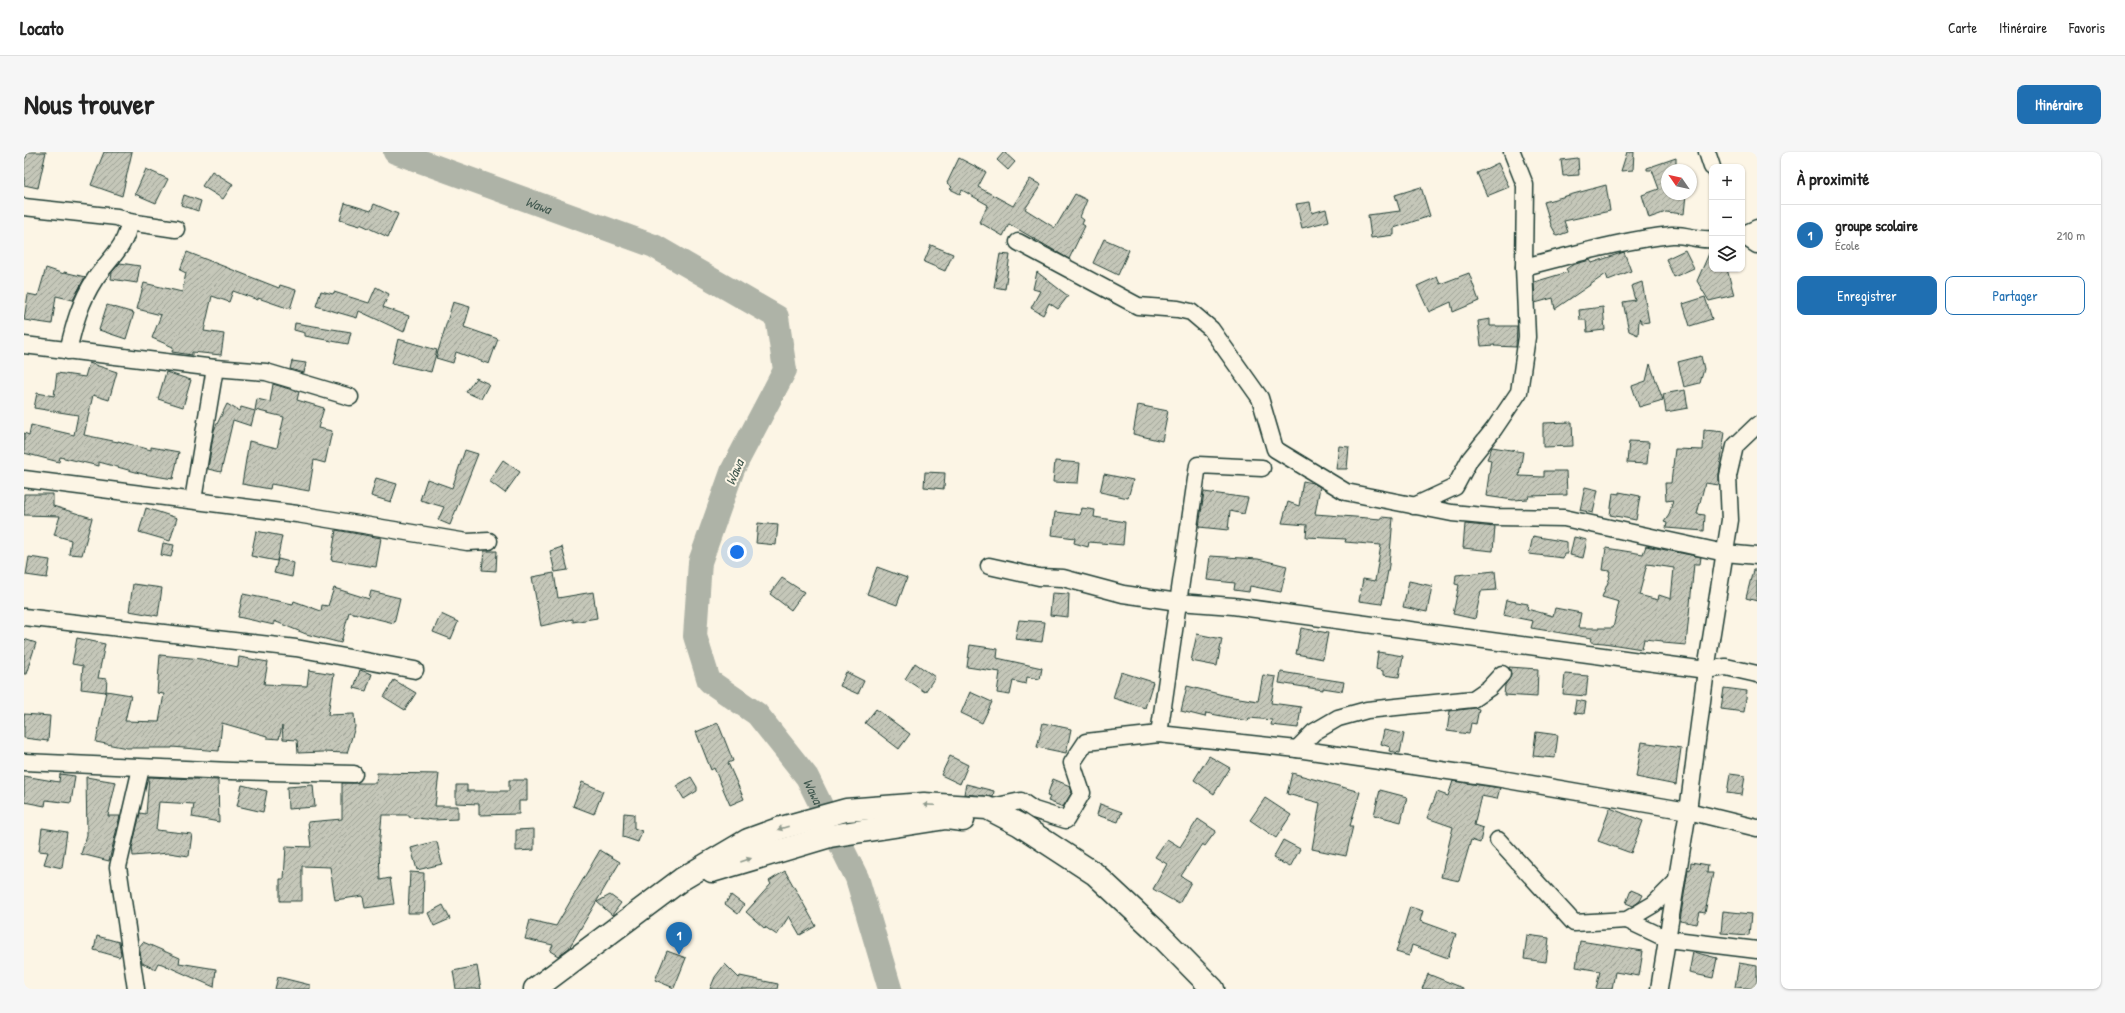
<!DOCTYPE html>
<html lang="fr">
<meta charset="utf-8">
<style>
:root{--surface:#fff;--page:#f6f6f6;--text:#222;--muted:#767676;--line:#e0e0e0;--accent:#1f6fb2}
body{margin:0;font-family:"Patrick Hand",sans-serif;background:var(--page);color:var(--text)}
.controls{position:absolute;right:12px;top:12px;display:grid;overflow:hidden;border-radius:8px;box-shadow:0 1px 3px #0004}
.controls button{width:36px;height:36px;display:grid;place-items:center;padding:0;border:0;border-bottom:1px solid var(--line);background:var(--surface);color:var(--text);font:20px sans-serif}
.compass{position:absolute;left:1637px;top:12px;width:36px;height:36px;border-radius:50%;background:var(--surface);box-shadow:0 1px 3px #0004;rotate:304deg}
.you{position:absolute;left:713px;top:400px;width:14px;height:14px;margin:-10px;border:3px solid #fff;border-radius:50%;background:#1a73e8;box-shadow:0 0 0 6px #1a73e833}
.badge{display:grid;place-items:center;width:26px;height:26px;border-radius:50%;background:var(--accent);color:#fff;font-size:13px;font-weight:700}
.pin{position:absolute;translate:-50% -33px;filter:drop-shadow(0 1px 2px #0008)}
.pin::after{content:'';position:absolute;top:21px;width:14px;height:12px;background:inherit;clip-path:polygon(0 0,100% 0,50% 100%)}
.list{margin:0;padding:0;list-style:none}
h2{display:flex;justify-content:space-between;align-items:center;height:52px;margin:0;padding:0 16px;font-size:17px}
h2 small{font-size:13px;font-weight:400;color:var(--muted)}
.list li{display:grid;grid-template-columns:26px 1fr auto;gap:12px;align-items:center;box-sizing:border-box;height:60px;padding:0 16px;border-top:1px solid var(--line)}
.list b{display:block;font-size:15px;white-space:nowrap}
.list p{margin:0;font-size:13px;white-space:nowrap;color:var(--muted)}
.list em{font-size:13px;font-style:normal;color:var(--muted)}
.actions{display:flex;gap:8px;padding:12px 16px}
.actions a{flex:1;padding:9px 0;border:1px solid var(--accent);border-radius:8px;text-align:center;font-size:14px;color:var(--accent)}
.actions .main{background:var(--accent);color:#fff}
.icon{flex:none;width:22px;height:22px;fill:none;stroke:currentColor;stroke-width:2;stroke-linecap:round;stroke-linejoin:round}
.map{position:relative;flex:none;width:1733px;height:837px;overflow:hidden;border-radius:8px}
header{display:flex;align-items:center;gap:24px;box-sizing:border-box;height:56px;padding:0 20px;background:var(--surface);border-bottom:1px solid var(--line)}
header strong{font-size:19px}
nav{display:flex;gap:22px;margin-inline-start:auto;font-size:14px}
.intro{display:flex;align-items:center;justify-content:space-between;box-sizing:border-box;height:96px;padding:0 24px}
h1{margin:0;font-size:28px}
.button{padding:10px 18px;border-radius:8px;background:var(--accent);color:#fff;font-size:14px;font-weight:700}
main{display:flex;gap:24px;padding:0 24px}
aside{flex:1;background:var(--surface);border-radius:8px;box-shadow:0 1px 3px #0004}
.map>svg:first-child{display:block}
</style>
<header>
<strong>Locato</strong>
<nav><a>Carte</a><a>Itinéraire</a><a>Favoris</a></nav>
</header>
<div class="intro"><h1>Nous trouver</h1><a class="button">Itinéraire</a></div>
<main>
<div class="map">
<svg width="1733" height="837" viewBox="0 0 1733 837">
<defs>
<pattern id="building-hatch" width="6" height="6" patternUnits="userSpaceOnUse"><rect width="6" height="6" fill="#c5c7b9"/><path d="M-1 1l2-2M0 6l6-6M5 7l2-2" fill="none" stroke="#9fa397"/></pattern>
</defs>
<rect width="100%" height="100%" fill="#fcf5e5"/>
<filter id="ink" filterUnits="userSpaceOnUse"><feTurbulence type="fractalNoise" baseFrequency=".025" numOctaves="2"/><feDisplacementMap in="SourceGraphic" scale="8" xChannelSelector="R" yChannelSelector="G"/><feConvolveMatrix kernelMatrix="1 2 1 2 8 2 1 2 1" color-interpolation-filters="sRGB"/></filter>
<g filter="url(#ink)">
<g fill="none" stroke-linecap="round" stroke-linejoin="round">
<path stroke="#aeb3a7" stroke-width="24" id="s1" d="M371 0 630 94 753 165 761 218 709 317 676 410 671 484 685 529 733 562 783 625 833 726 866 837"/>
</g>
<g fill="url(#building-hatch)" stroke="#1f3d34" fill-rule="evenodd">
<polygon points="3,0 22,0 14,36 0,33 0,6 2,6"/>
<polygon points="80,0 108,0 98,44 67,33"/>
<polygon points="980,0 991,10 984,18 973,8"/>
<polygon points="1603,0 1610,0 1609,18 1597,19"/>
<polygon points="935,6 962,20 954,35 989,54 1006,27 1017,33 1001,57 1031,76 1051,42 1063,48 1056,65 1060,68 1058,72 1061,74 1045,107 985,72 979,84 955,70 964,53 938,38 936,42 926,37 928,35 923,31"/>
<polygon points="1554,6 1555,23 1539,24 1537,8"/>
<polygon points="1652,6 1652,18 1643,18 1643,42 1662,42 1660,62 1642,60 1625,66 1618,43 1635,37 1628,18 1623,18 1623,16"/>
<polygon points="1474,11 1485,35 1463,44 1453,21"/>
<polygon points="122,17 144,27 132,51 111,42"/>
<polygon points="188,19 209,32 199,47 178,34"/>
<polygon points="1582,33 1586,59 1540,69 1544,80 1533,84 1527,73 1520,50"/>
<polygon points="1397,35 1406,64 1370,76 1370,83 1347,86 1344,63 1376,59 1371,43"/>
<polygon points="160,43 177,49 174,59 157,53"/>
<polygon points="1286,50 1288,61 1302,57 1305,69 1278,76 1272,52"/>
<polygon points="321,51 347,59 350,52 374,62 364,85 336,72 336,74 316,68"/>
<polygon points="1080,87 1105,98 1094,123 1069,111"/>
<polygon points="907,93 929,102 921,119 900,110"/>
<polygon points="1687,97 1688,117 1703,117 1710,143 1685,149 1673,129"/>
<polygon points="1661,98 1670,116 1650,125 1642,107"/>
<polygon points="163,100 255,136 256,133 272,138 266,157 234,146 234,148 209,139 205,150 188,144 180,179 200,182 197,203 168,200 168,203 148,200 149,195 128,186 137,163 113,157 120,131 158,140 162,121 156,118"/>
<polygon points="1600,100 1607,119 1584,128 1582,122 1531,157 1529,146 1511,151 1510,130 1544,120 1542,117 1548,113 1566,108 1568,111"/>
<polygon points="976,102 986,103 981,137 970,135"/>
<polygon points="96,111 116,114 113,131 87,127 88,120"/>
<polygon points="22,116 40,122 40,120 61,125 49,148 32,144 28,172 0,168 4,142 14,144"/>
<polygon points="1013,120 1044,144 1034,157 1025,151 1019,163 1007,156 1016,139 1009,137"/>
<polygon points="1445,121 1455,149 1429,160 1427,150 1405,160 1393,134 1413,125 1416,132"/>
<polygon points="1618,130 1625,170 1618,171 1616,167 1615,168 1614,183 1605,179 1599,150 1611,148 1607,134"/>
<polygon points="352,135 365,142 359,155 385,164 380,180 335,159 333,166 292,154 297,139 309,142 310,140 345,151"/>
<polygon points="1681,145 1688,167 1666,174 1659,152"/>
<polygon points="429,150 446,155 440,175 474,187 465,212 432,200 429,211 412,206"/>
<polygon points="83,153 110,161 102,187 75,178"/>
<polygon points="1579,155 1581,178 1563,180 1562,168 1556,168 1555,158"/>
<polygon points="1466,167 1466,174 1493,174 1492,195 1470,194 1471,193 1457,194 1454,169"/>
<polygon points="271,171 327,180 324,192 281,184 281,181 270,178"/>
<polygon points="374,187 413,198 407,220 368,211"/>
<polygon points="1677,204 1680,217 1676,231 1660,235 1654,210"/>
<polygon points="268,209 282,211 280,221 266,217"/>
<polygon points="65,211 93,220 85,248 69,243 60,283 94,290 94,289 127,298 127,295 155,300 149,327 119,322 75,310 75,314 36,305 35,310 0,301 0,281 5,283 7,273 50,283 54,263 10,256 13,241 30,244 33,221 61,225"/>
<polygon points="1626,212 1639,248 1615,255 1608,234 1622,229"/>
<polygon points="142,220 167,228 159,255 134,247"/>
<polygon points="452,226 465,232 457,247 442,240"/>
<polygon points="249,232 275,240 273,248 300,256 294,276 308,279 301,311 290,308 285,339 247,332 246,337 218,332 225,289 253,296 260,265 231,258 233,247 246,250"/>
<polygon points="1661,238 1664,256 1642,260 1639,242"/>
<polygon points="203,252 215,259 217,255 231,259 227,274 209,268 197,320 184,317 190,278"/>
<polygon points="1114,253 1144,259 1138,289 1109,282"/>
<polygon points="1548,270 1549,294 1519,295 1519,271"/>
<polygon points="1680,278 1701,280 1695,322 1695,333 1681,331 1673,362 1681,363 1680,379 1642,376 1643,371 1640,370 1645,363 1649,348 1642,349 1641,331 1647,331 1651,297 1679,298"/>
<polygon points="1605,289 1625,290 1623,312 1603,311"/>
<polygon points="1315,294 1325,295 1323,317 1312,317"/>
<polygon points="1468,295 1499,300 1495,324 1520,325 1520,319 1542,319 1543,343 1505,344 1504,347 1489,348 1462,344 1467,308 1463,307"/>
<polygon points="441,298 454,302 426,373 414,368 420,355 396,348 403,327 428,336"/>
<polygon points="479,308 496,320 481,341 465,329"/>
<polygon points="1031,309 1056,311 1054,331 1029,330"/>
<polygon points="901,320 921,321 920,337 900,335"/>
<polygon points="1080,322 1109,328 1104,346 1076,340"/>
<polygon points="352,326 373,332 367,350 347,344"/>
<polygon points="1279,329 1289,331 1296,335 1291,362 1357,367 1357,365 1369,366 1365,413 1358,452 1335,449 1339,427 1351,429 1357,393 1321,390 1322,387 1282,385 1283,373 1258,371 1264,350 1275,354"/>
<polygon points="1561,335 1574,338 1569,361 1556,358"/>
<polygon points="1180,340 1224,346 1220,362 1206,359 1204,378 1175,375"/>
<polygon points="1595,340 1616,344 1612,368 1586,363 1589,341 1595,342"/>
<polygon points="0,342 29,342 29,354 68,366 58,403 45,402 47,388 30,383 36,364 0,363"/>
<polygon points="122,356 153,366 146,389 115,380"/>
<polygon points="1058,356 1071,358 1070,365 1101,370 1099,393 1065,390 1064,395 1050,391 1051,386 1028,383 1031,360 1056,363"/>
<polygon points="734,371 754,373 752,393 732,391"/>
<polygon points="1441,372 1471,375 1469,399 1439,396"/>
<polygon points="312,378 357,386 352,415 307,408"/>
<polygon points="232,379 258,384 253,409 227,404"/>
<polygon points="1509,384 1543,390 1543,402 1540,402 1539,406 1505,402"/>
<polygon points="1550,385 1563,388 1559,406 1546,403"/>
<polygon points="139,391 150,393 147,405 137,403"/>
<path d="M1622 394 1677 405 1676 412H1670L1662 493 1639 491V489L1620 487 1618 497 1580 491 1567 490 1568 486 1507 476 1509 469 1479 463 1482 448 1504 452 1503 457 1529 464 1531 456 1557 461 1554 476H1589L1595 450 1578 445 1586 425 1585 424 1586 419 1579 418 1582 396 1619 402ZM1623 412 1650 416 1647 447 1635 443 1634 448 1615 443Z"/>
<polygon points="538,395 544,418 531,420 526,399"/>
<polygon points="460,399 473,399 472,419 458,418"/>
<polygon points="1186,404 1234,407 1263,414 1257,440 1226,434 1225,440 1210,438 1211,431 1183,428"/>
<polygon points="5,405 26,408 23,426 2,423"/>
<polygon points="254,407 270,411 268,425 250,421"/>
<polygon points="853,415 883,426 873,453 843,442"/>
<polygon points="1729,418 1733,418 1733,449 1722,446"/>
<polygon points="1471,419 1473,438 1457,439 1451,467 1429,462 1435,433 1431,432 1432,423"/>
<polygon points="530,421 534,446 569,440 573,466 549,470 549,467 517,474 508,425"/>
<polygon points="758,426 780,440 767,458 746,442"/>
<polygon points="1385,429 1408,434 1403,460 1379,455"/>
<polygon points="109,432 138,436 134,464 105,459"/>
<polygon points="310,436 345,447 347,439 376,446 370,471 325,460 317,491 282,482 250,469 250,473 214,465 219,442 269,452 270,449 297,459 298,453 304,454"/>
<polygon points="1028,441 1045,442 1044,465 1026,463"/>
<polygon points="417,462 434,470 427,487 409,480"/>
<polygon points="995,468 1021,470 1018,490 991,487"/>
<polygon points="1277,476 1304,481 1299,507 1272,502"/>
<polygon points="1173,482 1198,487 1193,514 1167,509"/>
<polygon points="53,486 81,492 74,526 83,527 82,540 57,537 59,514 48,512"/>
<polygon points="0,487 12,491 2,522 0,522"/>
<polygon points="946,493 974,497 973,506 1018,516 1016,527 1003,525 1002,532 989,529 986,543 973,541 976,520 943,515"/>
<polygon points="1354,500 1379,504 1375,525 1359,523 1359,519 1352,517"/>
<polygon points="136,503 177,507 214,515 215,505 244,510 240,532 283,534 285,518 310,522 304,563 330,562 331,575 323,601 298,600 274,601 273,588 259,587 258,574 255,587 243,586 243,584 198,571 195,599 148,595 148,596 103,596 72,590 82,539 107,543 101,569 135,570 140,542 133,541"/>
<polygon points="891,511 911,525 901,540 881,527"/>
<polygon points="1485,515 1514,517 1513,545 1480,543 1481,533 1487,524"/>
<polygon points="336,518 348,522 342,539 330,536"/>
<polygon points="822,520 840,529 834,542 816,534"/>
<polygon points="1097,520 1129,530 1121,556 1089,546"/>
<polygon points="1257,520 1320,530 1318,539 1299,536 1299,538 1255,531"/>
<polygon points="1541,522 1564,524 1562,544 1539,542"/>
<polygon points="1239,523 1252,525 1247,551 1277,555 1274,576 1247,573 1248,568 1225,566 1224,569 1182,561 1181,565 1157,559 1163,534 1203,544 1234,549"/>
<polygon points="370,528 392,541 381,558 360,545"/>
<polygon points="1700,536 1723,539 1720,560 1697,557"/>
<polygon points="946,540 968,550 958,571 937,561"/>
<polygon points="1552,548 1562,550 1560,562 1550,561"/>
<polygon points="1451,556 1455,557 1452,572 1447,571 1445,582 1423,579 1426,559"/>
<polygon points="852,557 886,582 875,597 841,571"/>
<polygon points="0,562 26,564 24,589 0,586"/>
<polygon points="694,571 709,609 704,611 720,647 706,653 690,616 687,618 672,580"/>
<polygon points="1019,571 1047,577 1042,601 1013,595"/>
<polygon points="1360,578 1380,582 1376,601 1365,599 1366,595 1357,592"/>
<polygon points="1512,580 1534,583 1531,606 1509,604"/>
<polygon points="1618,590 1657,596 1652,633 1612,625"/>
<polygon points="926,604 944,613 936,632 917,623"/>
<polygon points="1185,604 1206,616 1190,642 1170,628"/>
<polygon points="353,621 415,622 411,654 434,654 434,667 409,668 385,665 385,663 358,663 355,695 356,728 366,726 370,752 341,756 339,744 311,748 306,715 278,714 278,749 256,749 256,727 260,727 262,694 287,695 284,670 318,667 318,631 352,631"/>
<polygon points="1268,621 1336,640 1326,674 1329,674 1322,704 1288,697 1296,651 1263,642"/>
<polygon points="36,622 51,624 47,651 22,648 21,654 0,650 0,624 35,630"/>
<polygon points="1706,622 1721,624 1718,643 1703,641"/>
<polygon points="62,625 92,630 84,664 96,664 85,709 57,702 63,683"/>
<polygon points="125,625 194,628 195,670 168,665 170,652 135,650 132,678 168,682 165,704 145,701 109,704 108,696 116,661 122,662"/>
<polygon points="667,625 673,635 673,639 660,647 652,634"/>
<polygon points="1029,627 1046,634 1048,640 1039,655 1024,649 1026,645 1023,644"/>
<polygon points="485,628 503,628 503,649 495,649 495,662 455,663 455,652 432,651 432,633 443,633 443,639 485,639"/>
<polygon points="1429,629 1476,636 1473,647 1457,644 1450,673 1459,676 1456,691 1447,688 1435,729 1417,725 1429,675 1403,666 1413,640 1424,644"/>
<polygon points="558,630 579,639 570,662 549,654"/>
<polygon points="942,632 970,639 969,645 940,642"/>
<polygon points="218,633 243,639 239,660 213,654"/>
<polygon points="289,633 291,655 264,657 263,635"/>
<polygon points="1356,638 1383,645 1377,670 1350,663"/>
<polygon points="1241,646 1267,663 1252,686 1226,668"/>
<polygon points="1076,652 1098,660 1094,670 1073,663"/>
<polygon points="1586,656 1619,669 1607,701 1574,689"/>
<polygon points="600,661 610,662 610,676 618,679 614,690 599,685"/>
<polygon points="1174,667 1192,679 1181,694 1178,692 1157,724 1167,730 1155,752 1129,737 1143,712 1131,705 1143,687 1156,695"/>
<polygon points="18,676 43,680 38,716 20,712 24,700 15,699"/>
<polygon points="510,677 510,698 492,699 492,678"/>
<polygon points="1259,688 1276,697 1266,715 1249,706"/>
<polygon points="409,690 413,690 418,712 393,718 387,696"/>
<polygon points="576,698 596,710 545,796 534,804 526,799 529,793 501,787 506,768 532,774"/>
<polygon points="1667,710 1684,713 1683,721 1689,721 1681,761 1676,760 1673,772 1656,769 1664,717 1666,718"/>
<polygon points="761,719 792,774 776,783 765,764 753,783 741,775 740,776 722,760 747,732 745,729"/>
<polygon points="386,720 400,721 399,761 384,761"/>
<polygon points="1607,738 1619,743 1616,749 1609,754 1602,751"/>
<polygon points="586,743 597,751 588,763 573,750"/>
<polygon points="707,743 720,753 714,762 701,752"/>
<polygon points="419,753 426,767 410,774 404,761"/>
<polygon points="1386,755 1399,759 1396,769 1432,782 1424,806 1388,793 1385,804 1372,800"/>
<polygon points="1699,759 1727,762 1725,783 1697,781"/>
<polygon points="1503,783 1525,786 1522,810 1500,807"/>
<polygon points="73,784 95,790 97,802 95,805 70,798"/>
<polygon points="1556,789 1619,799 1615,824 1591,820 1588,837 1572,837 1576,819 1552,815"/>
<polygon points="119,790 156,806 155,811 192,817 190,835 138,812 134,811 131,817 118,811 115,795"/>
<polygon points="643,799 662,806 650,836 631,828"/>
<polygon points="1669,800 1693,806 1689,826 1665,821"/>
<polygon points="1715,811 1733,814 1733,837 1711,835"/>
<polygon points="701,812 715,826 716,824 754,832 753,837 686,837 691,825"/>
<polygon points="453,814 457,837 432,837 429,819"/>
<polygon points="1404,822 1439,836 1439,837 1398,837"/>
<polygon points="254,825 286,833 286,837 251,837"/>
</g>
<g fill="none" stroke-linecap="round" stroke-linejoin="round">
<defs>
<g id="minor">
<polyline points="1683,0 1688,15"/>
<polyline points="0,55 93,65 105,70 152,77"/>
<polyline points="1718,83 1733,93"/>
<polyline points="1718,83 1733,76"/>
<polyline points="994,90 1114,154 1154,157 1167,160 1187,177 1236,246 1251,297 1322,340 1428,361 1470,365 1540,366 1701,401 1733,404"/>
<path d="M1500 115C1549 103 1598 88 1648 83 1662 82 1675 89 1688 87"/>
<polyline points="0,193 191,216 242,220 326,245"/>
<path d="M44 199C50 173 56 150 71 127 84 108 103 94 105 70"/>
<polyline points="0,327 273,362 443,390 465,389"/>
<polyline points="169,348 191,216"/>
<polyline points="1390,354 1431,335 1446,307 1470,277 1495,240 1503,185 1500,115 1501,33 1488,0"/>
<polyline points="965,414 1015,425 1039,426 1099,442 1154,450 1209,454 1682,518 1702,515 1733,522"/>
<polyline points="0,465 272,496 391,518"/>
<polyline points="1135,582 1174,313 1238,316"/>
<polyline points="1273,597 1290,580 1314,566 1343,558 1449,547 1465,536 1478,522"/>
<polyline points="0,610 207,619 330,622"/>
<polyline points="963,656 997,649 1010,658 1042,668 1058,641 1048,611 1062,590 1135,582 1273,597 1472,626 1664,659 1733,676"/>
<polyline points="1474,688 1550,771 1603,768 1630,752 1652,730"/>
<polyline points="1603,768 1643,787 1733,798"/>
<polyline points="112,837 94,715 117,616"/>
<polyline points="1635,837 1664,659 1682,518 1706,368 1704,324 1711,294 1733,273"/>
</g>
<g id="primary">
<polyline points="688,719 806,684 922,666 939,668"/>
<polyline points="511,837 658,727 724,688 757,676 822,658 900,652 963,656 996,673 1071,722 1131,778 1189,837"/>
</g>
</defs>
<use href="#minor" stroke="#1f3d34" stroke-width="19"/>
<use href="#primary" stroke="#1f3d34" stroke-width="25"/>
<use href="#minor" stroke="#fcf5e5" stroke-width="16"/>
<use href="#primary" stroke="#fcf5e5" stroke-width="22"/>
</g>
<defs><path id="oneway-solid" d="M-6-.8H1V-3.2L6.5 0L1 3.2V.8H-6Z"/></defs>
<g fill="#8e998c">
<use href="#oneway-solid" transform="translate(905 653) rotate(-178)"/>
<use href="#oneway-solid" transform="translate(759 676) rotate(163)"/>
<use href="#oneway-solid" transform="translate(722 708) rotate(-19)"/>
</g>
</g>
<g text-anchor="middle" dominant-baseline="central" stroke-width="4" stroke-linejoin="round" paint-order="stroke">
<g font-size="14" font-style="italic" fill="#435a51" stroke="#fcf5e5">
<text stroke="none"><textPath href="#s1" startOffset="153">Wawa</textPath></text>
<text transform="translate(710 320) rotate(-67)">Wawa</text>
<text stroke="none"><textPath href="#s1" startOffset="957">Wawa</textPath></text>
</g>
</g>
</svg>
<div class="controls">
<button>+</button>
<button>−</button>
<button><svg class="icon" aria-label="layers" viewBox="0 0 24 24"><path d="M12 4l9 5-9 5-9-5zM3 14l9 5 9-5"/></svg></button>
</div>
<svg class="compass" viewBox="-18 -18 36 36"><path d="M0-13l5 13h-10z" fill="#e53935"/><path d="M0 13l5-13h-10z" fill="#767676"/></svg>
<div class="you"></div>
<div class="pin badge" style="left:655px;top:803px">1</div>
</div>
<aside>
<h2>À proximité<small></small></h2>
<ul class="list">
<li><span class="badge">1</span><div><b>groupe scolaire</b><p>École</p></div><em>210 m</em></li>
</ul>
<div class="actions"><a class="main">Enregistrer</a><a>Partager</a></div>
</aside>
</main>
